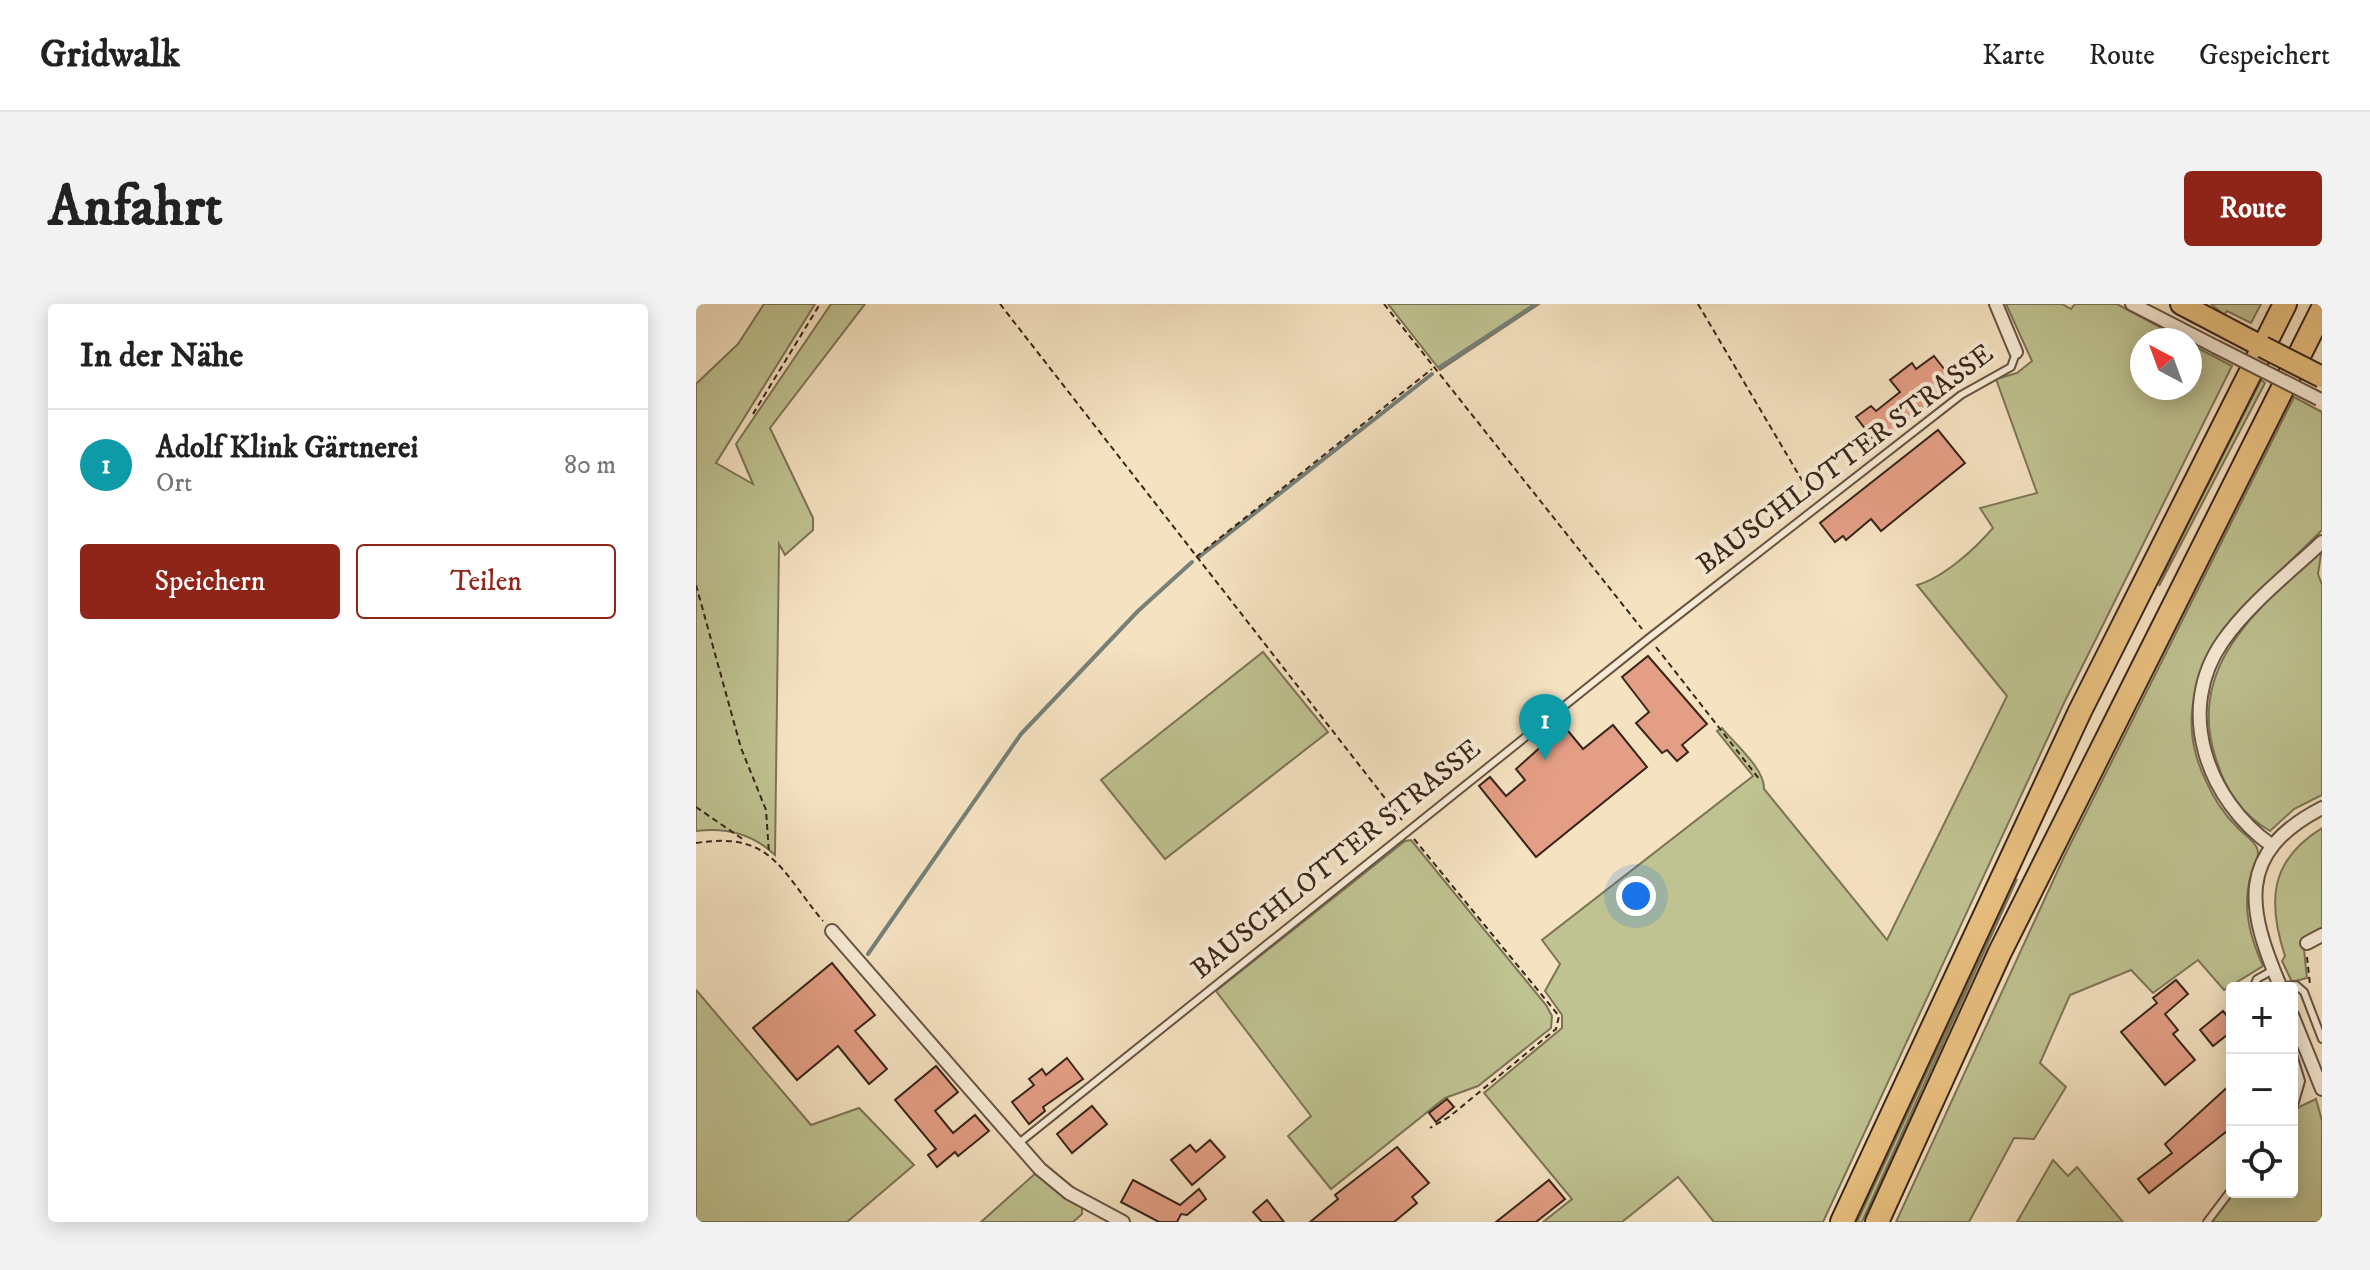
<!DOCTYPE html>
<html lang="de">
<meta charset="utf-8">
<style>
:root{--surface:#fff;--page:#f2f2f2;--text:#222;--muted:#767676;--line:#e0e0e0;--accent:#8f2418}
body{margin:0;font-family:"IM FELL DW Pica",serif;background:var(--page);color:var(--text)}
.controls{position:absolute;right:24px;bottom:24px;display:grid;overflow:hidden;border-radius:8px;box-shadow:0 4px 20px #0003}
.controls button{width:72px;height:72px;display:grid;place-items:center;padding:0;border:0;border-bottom:2px solid var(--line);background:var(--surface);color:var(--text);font:40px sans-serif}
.compass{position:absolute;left:1434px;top:24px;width:72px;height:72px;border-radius:50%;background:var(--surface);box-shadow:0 4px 20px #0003;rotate:319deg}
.you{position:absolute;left:940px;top:592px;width:28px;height:28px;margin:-20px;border:6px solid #fff;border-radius:50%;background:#1a73e8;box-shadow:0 0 0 12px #1a73e833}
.badge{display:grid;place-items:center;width:52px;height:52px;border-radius:50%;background:var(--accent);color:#fff;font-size:26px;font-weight:700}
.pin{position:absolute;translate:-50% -66px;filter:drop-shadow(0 2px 4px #0008)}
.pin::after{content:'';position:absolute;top:42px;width:28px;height:24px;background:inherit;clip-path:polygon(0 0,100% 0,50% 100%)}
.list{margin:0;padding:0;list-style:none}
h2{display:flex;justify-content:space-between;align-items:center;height:104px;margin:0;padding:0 32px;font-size:34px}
h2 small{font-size:26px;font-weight:400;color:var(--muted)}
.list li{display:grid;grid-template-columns:52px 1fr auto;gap:24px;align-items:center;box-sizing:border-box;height:112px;padding:0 32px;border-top:2px solid var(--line)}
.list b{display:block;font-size:30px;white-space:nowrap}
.list p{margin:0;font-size:26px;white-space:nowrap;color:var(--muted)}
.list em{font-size:26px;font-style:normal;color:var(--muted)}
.actions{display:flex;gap:16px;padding:24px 32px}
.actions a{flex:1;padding:18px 0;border:2px solid var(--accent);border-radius:8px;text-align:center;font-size:28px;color:var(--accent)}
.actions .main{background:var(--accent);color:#fff}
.icon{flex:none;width:44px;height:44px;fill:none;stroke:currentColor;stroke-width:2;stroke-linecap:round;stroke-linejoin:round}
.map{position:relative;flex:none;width:1626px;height:918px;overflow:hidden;border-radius:8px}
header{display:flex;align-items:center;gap:48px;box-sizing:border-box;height:112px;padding:0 40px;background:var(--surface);border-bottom:2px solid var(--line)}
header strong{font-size:38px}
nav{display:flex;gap:44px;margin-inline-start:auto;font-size:28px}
.intro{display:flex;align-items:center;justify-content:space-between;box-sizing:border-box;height:192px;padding:0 48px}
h1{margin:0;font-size:56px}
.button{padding:20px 36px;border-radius:8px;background:var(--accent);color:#fff;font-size:28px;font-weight:700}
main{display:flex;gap:48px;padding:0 48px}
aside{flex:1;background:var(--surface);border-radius:8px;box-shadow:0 4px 20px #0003}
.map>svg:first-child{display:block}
</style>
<header>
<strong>Gridwalk</strong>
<nav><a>Karte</a><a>Route</a><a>Gespeichert</a></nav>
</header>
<div class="intro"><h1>Anfahrt</h1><a class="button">Route</a></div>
<main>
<aside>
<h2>In der Nähe<small></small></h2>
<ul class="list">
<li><span class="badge" style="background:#0f9aa8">1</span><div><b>Adolf Klink Gärtnerei</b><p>Ort</p></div><em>80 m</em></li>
</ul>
<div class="actions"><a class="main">Speichern</a><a>Teilen</a></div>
</aside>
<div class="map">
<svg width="1626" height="918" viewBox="0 0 1626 918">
<rect width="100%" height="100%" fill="#f5e2c1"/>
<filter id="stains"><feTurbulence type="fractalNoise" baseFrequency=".0025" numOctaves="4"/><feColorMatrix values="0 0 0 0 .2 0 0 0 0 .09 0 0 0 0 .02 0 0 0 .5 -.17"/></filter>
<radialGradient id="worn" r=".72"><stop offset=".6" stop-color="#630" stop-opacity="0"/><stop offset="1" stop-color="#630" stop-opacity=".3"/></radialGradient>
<g fill="#bfc291" stroke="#7c7456" stroke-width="2">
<path d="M68 0H119L20 159 57 180 40 140 135 0H169L74 124 117 214V226L89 251 83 240 79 551C57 530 30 523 0 527V80L42 40Z"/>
<polygon points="692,0 843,0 744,66"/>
<path d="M1310 0H1366L1375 5 1379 0H1421L1488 36H1446V84H1494V40L1536 62 1368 399 1127 918H1018L982 873 926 918H847L876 895 788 789 866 724V711L849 687 864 660 846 636 1057 472 1021 427 1026 424C1038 439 1069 465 1068 485L1191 636 1311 392 1221 281C1247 274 1279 245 1297 224L1284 204 1341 189 1300 75 1321 69 1336 57Z"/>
<polygon points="1515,0 1565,0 1555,19 1531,7 1528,11"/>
<polygon points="1565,76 1569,79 1463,282 1476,252"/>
<path d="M1598 93 1626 108V226C1560 293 1457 370 1510 477 1517 493 1528 510 1540 522 1547 530 1557 535 1561 544 1565 554 1555 568 1553 579 1547 607 1555 636 1567 662L1528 686 1502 656 1457 689 1435 666 1374 691 1344 759 1370 783 1338 835 1318 834 1273 918H1200L1368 553Z"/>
<path d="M1626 243 1622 270 1626 281V491L1598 505 1574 527C1545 510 1530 487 1520 455 1488 360 1566 303 1626 243Z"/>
<polygon points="567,348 632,428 469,555 405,476"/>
<path d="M1626 524V625L1607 636 1611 674 1596 678 1586 657 1589 652C1571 597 1574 556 1626 524Z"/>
<polygon points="715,536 850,701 856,712 855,724 782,782 749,794 635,885 592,832 615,812 520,687 709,537"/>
<polygon points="1321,575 1166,918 1161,918"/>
<polygon points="0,686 115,821 163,804 218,861 151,918 0,918"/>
<polygon points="1620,795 1626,817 1626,918 1514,918 1537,888 1596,888 1596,812 1603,803"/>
<polygon points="1357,856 1372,872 1381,863 1427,918 1321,918"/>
<polygon points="341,868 386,903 386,910 377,918 285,918"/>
</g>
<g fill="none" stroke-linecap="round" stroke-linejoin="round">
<g stroke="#758078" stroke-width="4">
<polyline points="744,63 840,0"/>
<polyline points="503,253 736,70"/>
<polyline points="172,650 325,430 442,307 496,258"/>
</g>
</g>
<g fill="#e49e85" stroke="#39251a" stroke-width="2">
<polygon points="1238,52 1259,79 1181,140 1160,113 1175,102 1180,107 1204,88 1194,76 1216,59 1220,65"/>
<polygon points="1242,126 1269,159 1185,227 1175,215 1150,236 1147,232 1139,238 1124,219"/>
<polygon points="952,352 1011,420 986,441 992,448 981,457 971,446 966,449 940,419 953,408 926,373"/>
<polygon points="917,421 951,463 840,553 783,482 794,473 810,492 829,476 820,465 868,422 887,445"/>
<polygon points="136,659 179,711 159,727 191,765 173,780 142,742 101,776 57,724"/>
<polygon points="1480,676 1492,690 1469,710 1482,726 1477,730 1499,756 1469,781 1425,728 1461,699 1457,694"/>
<polygon points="1527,707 1536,718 1536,727 1517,742 1504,726"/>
<polygon points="371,754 387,775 347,803 349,807 333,820 316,798 338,781 333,775 346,765 350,771"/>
<polygon points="240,762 262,788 239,807 257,829 279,811 293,827 262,852 259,848 241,863 232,851 240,845 199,796"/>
<polygon points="1536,779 1536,823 1453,889 1442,875 1476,849 1469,840"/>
<polygon points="751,795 758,803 740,818 733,809"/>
<polygon points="396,802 411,820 376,849 361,830"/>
<polygon points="514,836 529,853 496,881 475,856 494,841 500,848"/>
<polygon points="701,843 733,879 716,893 721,899 698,918 614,918 642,895 639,891"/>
<polygon points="437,876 484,901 503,885 510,895 491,911 485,910 481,918 463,918 425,898"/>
<polygon points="853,876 869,895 840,918 800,918"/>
<polygon points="571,896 588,918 566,918 557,908"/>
</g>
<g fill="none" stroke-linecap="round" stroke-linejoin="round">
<defs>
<g id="service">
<polyline points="1585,682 1600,681 1608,688 1626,735"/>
<polyline points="1557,684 1561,675 1577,666"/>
<polyline points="1596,747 1605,777 1596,808"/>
<polyline points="323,839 953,334 1265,91 1315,63 1320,49"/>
<polyline points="1511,918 1536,885"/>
</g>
<g id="minor">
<polyline points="1300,0 1320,48"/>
<polyline points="1436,0 1520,43"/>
<path d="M1575 541C1512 496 1478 407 1527 337 1553 300 1593 269 1626 238"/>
<polyline points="136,627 344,865 373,889 427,918"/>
<polyline points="1611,639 1626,631"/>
<path d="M1585 684C1551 605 1539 549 1626 504"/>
<polyline points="1596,711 1626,785"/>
</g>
<polyline id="primary" points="1485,0 1567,43"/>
<g id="motorway">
<polyline points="1146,918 1384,407 1589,0"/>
<polyline points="1181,918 1304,648 1626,6"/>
</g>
</defs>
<use href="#service" stroke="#685444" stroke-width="10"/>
<use href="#minor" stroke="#685444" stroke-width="16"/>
<use href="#primary" stroke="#39251a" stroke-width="24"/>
<use href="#motorway" stroke="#39251a" stroke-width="26"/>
<g stroke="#39251a" stroke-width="2" stroke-dasharray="6 4" stroke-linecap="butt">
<polyline points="304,0 706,516"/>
<polyline points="688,0 946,325"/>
<polyline points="1002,0 1117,195"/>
<polyline points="57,110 124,0"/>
<polyline points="500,253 736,65"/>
<polyline points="0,281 45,444 70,506 73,549"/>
<polyline points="960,343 1064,476"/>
<polyline points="0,503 48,536"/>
<polyline points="718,535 863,712 860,725 753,813 734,824"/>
<path d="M0 539C76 527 84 566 127 617"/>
<polyline points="1611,653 1614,681"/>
</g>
<use href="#service" stroke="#f8ecd7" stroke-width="6"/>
<use href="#minor" stroke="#f8ecd7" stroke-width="12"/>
<use href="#primary" stroke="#eac180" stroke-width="20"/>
<use href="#motorway" stroke="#eac180" stroke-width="22"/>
<defs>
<polyline id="minor-bridge" points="1520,43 1623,95"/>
<polyline id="primary-bridge" points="1567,43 1626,73"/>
</defs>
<use href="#minor-bridge" stroke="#685444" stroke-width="16" stroke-linecap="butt"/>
<use href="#primary-bridge" stroke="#39251a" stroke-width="24" stroke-linecap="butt"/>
<use href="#minor-bridge" stroke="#f8ecd7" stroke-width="12"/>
<use href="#primary-bridge" stroke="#eac180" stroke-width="20"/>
</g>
<g text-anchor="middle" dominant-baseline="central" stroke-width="8" stroke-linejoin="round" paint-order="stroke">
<g font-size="28" fill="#39251a" stroke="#f8ecd7">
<text transform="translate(1149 155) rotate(-37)">BAUSCHLOTTER STRASSE</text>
<text transform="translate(640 555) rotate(-39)">BAUSCHLOTTER STRASSE</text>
</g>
</g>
<rect width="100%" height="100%" filter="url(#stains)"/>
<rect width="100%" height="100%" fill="url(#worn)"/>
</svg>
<div class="controls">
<button>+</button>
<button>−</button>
<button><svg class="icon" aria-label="locate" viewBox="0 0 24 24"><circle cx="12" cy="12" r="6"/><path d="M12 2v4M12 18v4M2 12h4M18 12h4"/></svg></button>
</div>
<svg class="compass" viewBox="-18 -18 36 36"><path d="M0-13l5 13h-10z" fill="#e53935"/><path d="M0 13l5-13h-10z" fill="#767676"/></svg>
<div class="you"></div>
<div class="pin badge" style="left:849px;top:456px;background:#0f9aa8">1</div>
</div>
</main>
